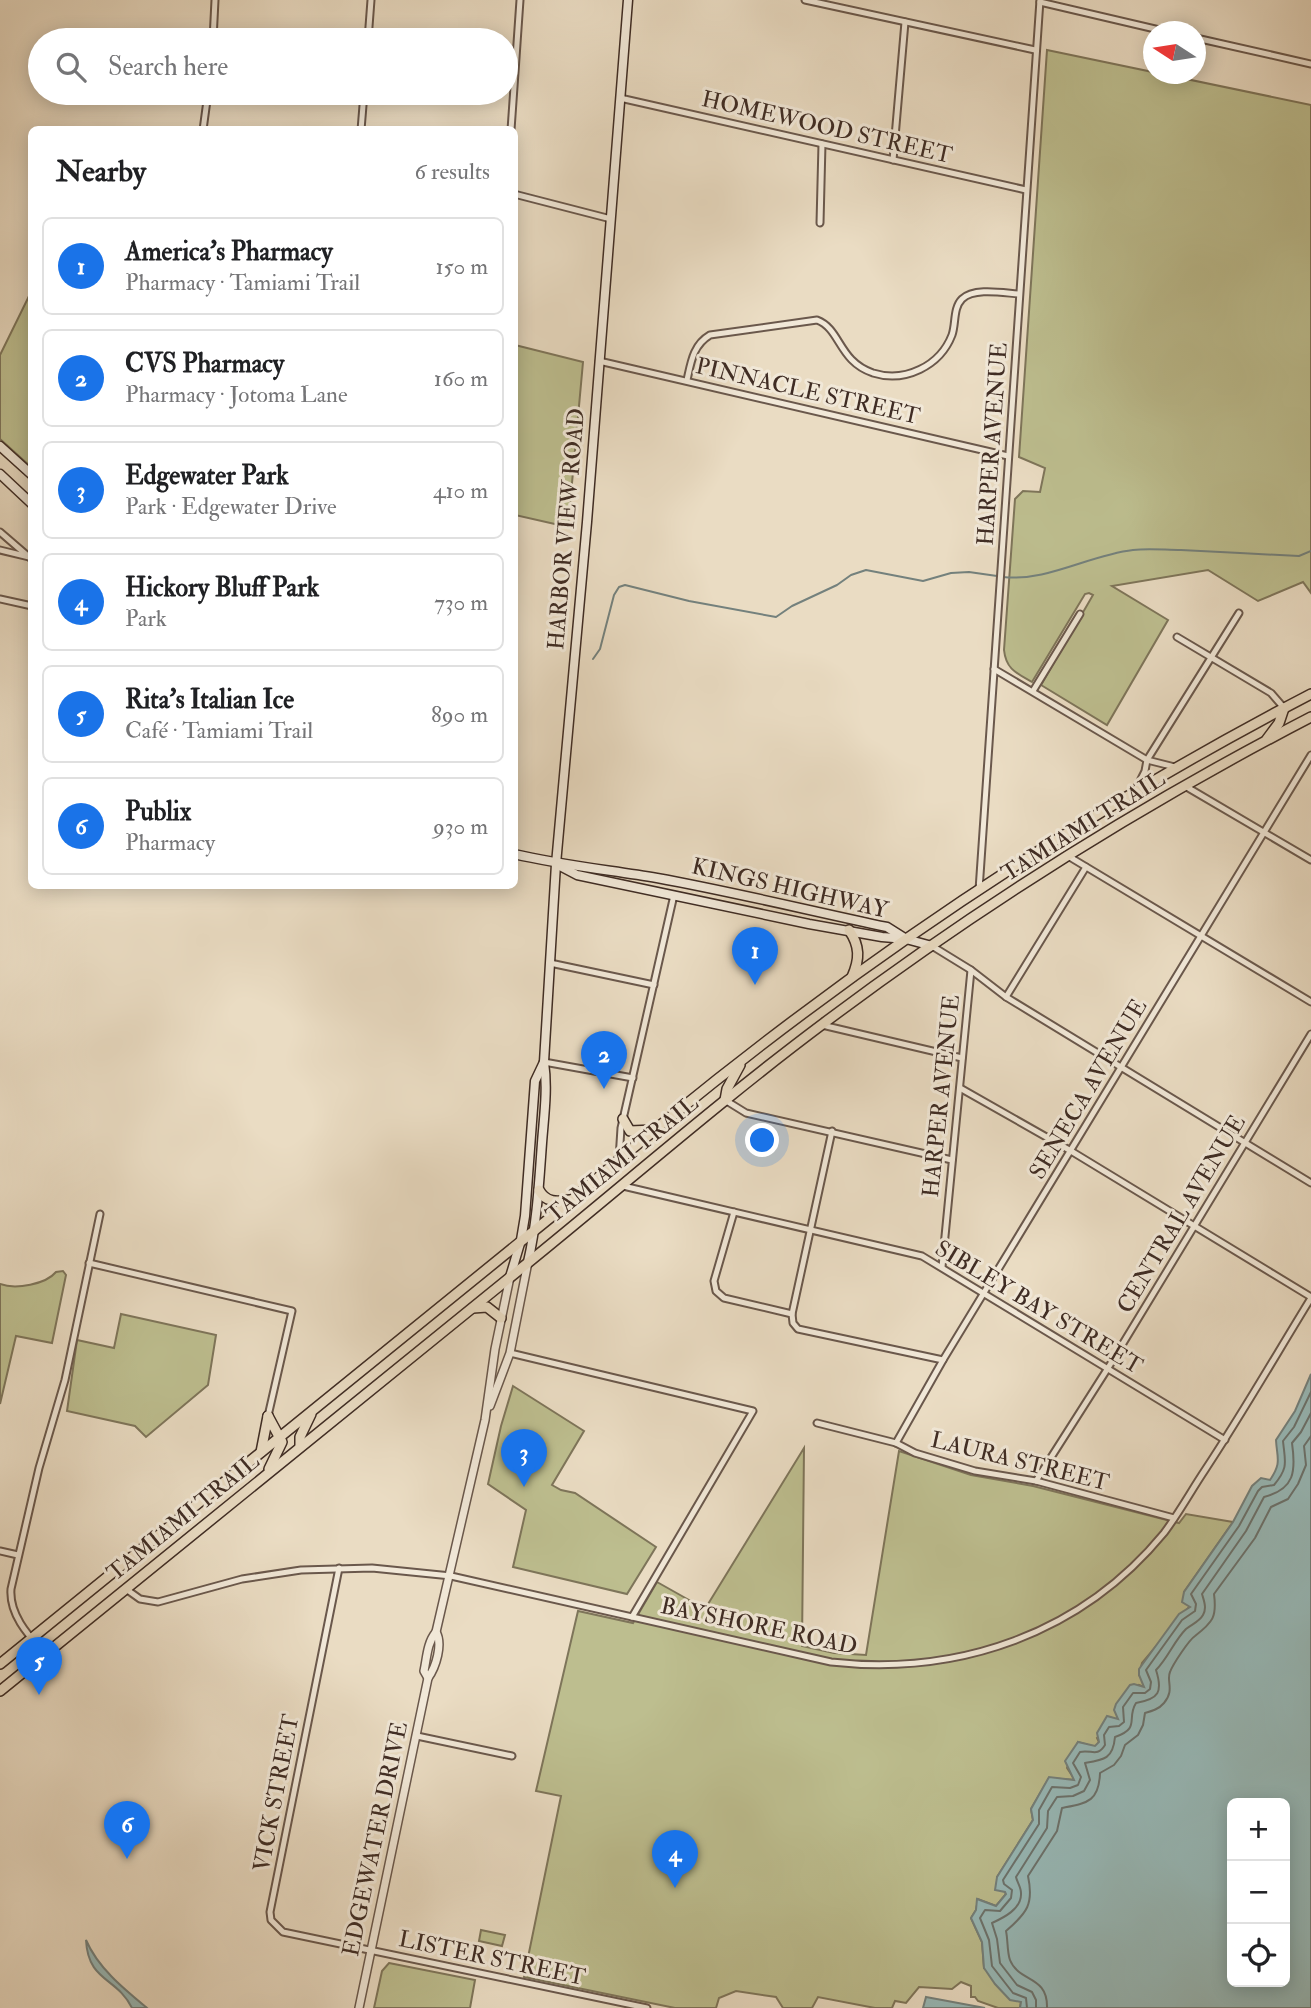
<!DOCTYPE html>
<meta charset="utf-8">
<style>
:root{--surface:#fff;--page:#f2f2f2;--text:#202124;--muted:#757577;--line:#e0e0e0;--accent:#1a73e8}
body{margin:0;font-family:"IM FELL Double Pica",serif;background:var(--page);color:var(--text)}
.controls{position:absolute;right:21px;bottom:21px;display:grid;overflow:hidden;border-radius:10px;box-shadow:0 4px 18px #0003}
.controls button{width:63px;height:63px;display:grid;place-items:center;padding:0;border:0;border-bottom:2px solid var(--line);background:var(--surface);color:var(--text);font:35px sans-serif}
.compass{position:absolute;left:1143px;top:21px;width:63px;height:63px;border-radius:50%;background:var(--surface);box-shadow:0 4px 18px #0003;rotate:282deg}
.you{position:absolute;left:763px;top:1141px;width:24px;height:24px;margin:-18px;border:5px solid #fff;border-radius:50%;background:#1a73e8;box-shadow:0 0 0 10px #1a73e833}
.badge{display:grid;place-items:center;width:46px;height:46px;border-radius:50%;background:var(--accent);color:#fff;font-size:23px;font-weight:700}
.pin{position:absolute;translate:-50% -58px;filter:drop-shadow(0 2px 4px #0008)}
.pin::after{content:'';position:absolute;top:37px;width:24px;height:21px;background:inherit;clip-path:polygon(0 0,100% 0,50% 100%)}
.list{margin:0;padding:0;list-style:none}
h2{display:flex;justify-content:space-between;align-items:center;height:91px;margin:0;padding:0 28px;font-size:30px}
h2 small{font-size:23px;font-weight:400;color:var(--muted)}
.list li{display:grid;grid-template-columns:46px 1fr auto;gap:21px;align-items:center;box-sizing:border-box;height:98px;margin:0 14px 14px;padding:0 14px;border:2px solid var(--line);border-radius:10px}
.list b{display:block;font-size:26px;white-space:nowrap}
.list p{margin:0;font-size:23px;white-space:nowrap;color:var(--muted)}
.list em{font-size:23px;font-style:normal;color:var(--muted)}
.icon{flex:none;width:38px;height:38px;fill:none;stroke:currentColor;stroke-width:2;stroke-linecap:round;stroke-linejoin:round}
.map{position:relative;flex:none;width:1311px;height:2008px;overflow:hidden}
.search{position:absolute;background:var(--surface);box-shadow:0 4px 18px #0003;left:28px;top:28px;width:490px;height:77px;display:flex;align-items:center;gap:18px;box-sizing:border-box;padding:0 24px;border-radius:38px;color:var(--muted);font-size:26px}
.panel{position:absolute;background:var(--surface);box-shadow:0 4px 18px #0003;left:28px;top:126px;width:490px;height:763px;border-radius:10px}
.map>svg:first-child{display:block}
</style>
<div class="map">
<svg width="1311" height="2008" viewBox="0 0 1311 2008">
<rect width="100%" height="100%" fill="#eadcc3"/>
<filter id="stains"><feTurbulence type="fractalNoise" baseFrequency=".00286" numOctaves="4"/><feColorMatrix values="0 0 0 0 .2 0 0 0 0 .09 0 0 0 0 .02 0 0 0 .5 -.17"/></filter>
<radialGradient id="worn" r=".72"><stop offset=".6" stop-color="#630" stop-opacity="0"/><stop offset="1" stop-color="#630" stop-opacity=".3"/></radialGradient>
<g fill="#bdbe8f" stroke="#7e755a" stroke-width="2">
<path d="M1047 50 1311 105V593L1303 582 1258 601 1208 570 1112 586 1168 620 1107 725 1041 685 1093 595 1089 593 1085 594 1032 682C1016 673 1006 669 1004 650L1015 499 1023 491 1040 492 1045 468 1019 457Z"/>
<polygon points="31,292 31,467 0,439 0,355"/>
<polygon points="515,345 583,362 568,527 515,515"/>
<path d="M63 1271 66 1275 52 1343 16 1336 0 1404V1284C16 1290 46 1284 56 1272Z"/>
<polygon points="121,1314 216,1335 208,1385 146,1437 135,1426 67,1411 77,1340 114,1348"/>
<polygon points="513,1386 584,1431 552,1485 561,1490 575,1493 656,1547 627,1594 513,1567 526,1510 488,1484 501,1426"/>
<polygon points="804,1448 802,1646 834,1653 866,1655 899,1451 971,1475 1033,1486 1179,1523 1186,1514 1233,1522 1184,1592 1185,1602 1190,1606 1142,1663 1139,1675 1145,1683 1144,1687 1139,1685 1118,1715 1118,1720 1097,1738 1099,1742 1095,1747 1078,1742 1067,1768 1075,1780 1049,1778 1031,1809 1033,1820 997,1877 1006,1894 996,1906 978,1899 976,1910 971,1918 982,1942 984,1968 1021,2002 1020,2008 998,2008 978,2001 975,1997 971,1997 971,1986 961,1982 952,1989 919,1987 906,2003 895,2001 892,2008 875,2008 818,1997 812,2008 783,2008 776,1997 736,1991 719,1998 716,2008 675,2008 524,1977 561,1796 536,1791 578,1611 633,1623 657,1582 705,1609"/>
<polygon points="481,1930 505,1935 502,1946 479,1941"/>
<polygon points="389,1963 475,1980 470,2008 374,2008 382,1971"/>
</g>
<g fill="#98bab9" stroke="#74817d" stroke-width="2" fill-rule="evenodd">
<path d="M1311 1374V2008H1020L1021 2002 1010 2000 995 1984 984 1968 982 1942 971 1918 976 1910 977 1899 996 1906 1006 1894 1005 1892 995 1890 997 1877 1033 1820 1031 1809 1049 1777 1074 1780 1065 1761 1078 1742 1095 1746 1099 1742 1097 1733 1107 1716 1118 1719 1114 1710 1116 1704 1130 1685 1134 1684 1144 1687 1139 1675V1669L1179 1614 1190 1607 1182 1602 1184 1592 1233 1522 1252 1486 1261 1478 1270 1480C1282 1462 1277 1459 1276 1440L1295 1411ZM1232 1803H1285V1982H1232Z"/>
<path d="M86 1940C98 1968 124 1989 147 2008H132C117 1977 88 1982 86 1940Z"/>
<polygon points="926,1997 985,2008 923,2008"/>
</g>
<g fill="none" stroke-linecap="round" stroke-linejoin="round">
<g stroke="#6c736e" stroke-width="2">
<path d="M1027 2008 1026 1998 1013 1993 992 1966 989 1940 980 1918 985 1910 1000 1911 1011 1898 1012 1890 1004 1884 1003 1880 1039 1824V1810L1052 1787 1070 1788 1078 1785 1081 1777 1073 1763 1080 1752C1091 1749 1097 1758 1105 1745L1104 1735 1109 1727 1119 1726 1124 1722 1123 1707 1133 1693H1145L1150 1689 1151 1682 1146 1670 1182 1620 1195 1611 1196 1604 1191 1594 1239 1526 1258 1491 1262 1487 1274 1485C1289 1467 1285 1462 1283 1441L1294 1427 1311 1392"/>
<path d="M1036 2008V2000L1032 1992 1017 1985 1000 1963 997 1939 992 1923C1003 1918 1022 1909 1021 1893 1021 1887 1017 1882 1016 1877L1047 1828 1048 1811 1057 1797 1073 1796 1084 1791 1090 1780 1085 1763C1104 1760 1113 1759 1115 1737 1141 1728 1126 1719 1136 1703 1159 1699 1163 1692 1156 1670 1168 1658 1174 1641 1186 1629 1192 1624 1199 1622 1203 1615 1207 1608 1204 1601 1202 1594L1246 1531 1264 1497C1295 1489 1296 1471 1292 1443L1301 1432 1311 1413"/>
<path d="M1047 2008C1048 1975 1019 1983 1010 1960 1007 1952 1008 1940 1006 1931 1027 1913 1034 1904 1028 1876L1057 1831 1062 1808C1087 1803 1099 1802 1100 1773L1114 1765 1121 1756 1125 1745 1138 1735 1143 1725 1145 1713C1152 1711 1159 1709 1164 1703 1175 1690 1166 1681 1170 1672 1173 1664 1189 1640 1195 1636 1213 1622 1217 1617 1214 1594L1255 1538 1271 1507 1288 1499 1298 1484 1306 1465 1304 1446 1311 1436"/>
</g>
<g stroke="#74817d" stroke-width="2">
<path d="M1003 577C1047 582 1089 555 1133 550 1149 548 1165 550 1181 550 1220 552 1260 554 1299 556L1311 551"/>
<polyline points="593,659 600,649 614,595 619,587 625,585 689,601 776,617 792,606 837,585 851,575 866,570 923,581 951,573 969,572 997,576"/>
</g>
<defs>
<g id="minor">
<polyline points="805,0 1035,50"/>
<polyline points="1040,2 1168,32"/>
<polyline points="1196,38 1311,64"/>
<polyline points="213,40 215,0"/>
<polyline points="368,40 371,0"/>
<polyline points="620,98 1026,190"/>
<polyline points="203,130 208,93"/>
<polyline points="361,130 364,93"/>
<polyline points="511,130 520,0"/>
<polyline points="893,160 905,22"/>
<polyline points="514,194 611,219"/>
<polyline points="820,223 822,144"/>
<polyline points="599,361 1008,456"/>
<path d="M687 380C691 362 693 345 710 335L817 320C841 329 838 361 873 373 905 383 940 366 952 335 956 324 953 308 962 299 974 287 1004 293 1019 294"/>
<polyline points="0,532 29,557"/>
<polyline points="0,550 29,557 32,559"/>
<polyline points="0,599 32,606"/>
<polyline points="1177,637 1271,693 1284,708"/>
<polyline points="994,669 1147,760 1175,767"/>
<polyline points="1033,691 1080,614"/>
<polyline points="1185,786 1311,860"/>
<polyline points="1135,791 1145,771 1147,760 1239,613"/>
<polyline points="1068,856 1311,1002"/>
<polyline points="979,890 1040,0"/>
<polyline points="932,946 971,970 1006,997 1311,1183"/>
<polyline points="550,963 654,985"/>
<polyline points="1006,997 1086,867"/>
<polyline points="822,1025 962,1058"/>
<polyline points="544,1062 633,1078"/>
<polyline points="960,1088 1071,1151 1311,1297"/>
<polyline points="725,1100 746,1113 952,1160"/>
<polyline points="832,1131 792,1314 793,1323 798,1329 943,1360"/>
<polyline points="619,1159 621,1128 674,895"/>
<polyline points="623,1186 922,1256 1225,1440"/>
<polyline points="734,1212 714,1281 716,1291 724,1298 792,1314"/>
<polyline points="89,1263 292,1311 268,1416"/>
<polyline points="942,1267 971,970"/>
<polyline points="510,1353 753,1411 632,1617"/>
<polyline points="817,1423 896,1443 915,1453 975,1471 1036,1481 1174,1518"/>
<polyline points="896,1443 943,1360 1311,755"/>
<polyline points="1036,1481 1108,1368 1311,1034"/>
<polyline points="0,1551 18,1555"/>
<polyline points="339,1568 270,1912 271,1920 283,1932 647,2008"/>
<path d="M126 1589 140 1599 158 1602 242 1579 301 1570 372 1568 451 1576 831 1662C959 1676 1081 1634 1164 1533 1179 1513 1191 1491 1205 1470 1242 1414 1276 1355 1311 1298"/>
<path d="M45 1654C29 1636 9 1615 11 1589L39 1468 65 1380 100 1214"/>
<polyline points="417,1736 512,1756"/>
</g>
<g id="tertiary">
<polyline points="490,1406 510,1353 528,1262"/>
<path d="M428 1678 424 1671C427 1657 427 1643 436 1632L485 1420 495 1349 510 1277"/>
<path d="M359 2008 428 1678C436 1667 443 1644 436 1632"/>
</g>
<g id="secondary">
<polyline points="0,446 32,475"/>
<polyline points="0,474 32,504"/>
<path d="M514 854C561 865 609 870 657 878 734 892 811 911 887 927L906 939"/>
<polyline points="558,865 577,875 809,924 882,937 906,939 932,946"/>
<path d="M528 1262C537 1223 539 1184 542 1143 544 1116 548 1089 544 1062L556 864 587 522 628 0"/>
<polyline points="510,1277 521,1240 525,1216 535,1081 544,1062"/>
</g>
<g id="primary">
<polyline points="1267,739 1279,723 1284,708"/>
<path d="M849 930C860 946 860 959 852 977"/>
<polyline points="725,1100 727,1089 740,1065"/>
<polyline points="623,1119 630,1131 654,1130"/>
<path d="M539 1190C546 1203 557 1202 570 1200"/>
<polyline points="473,1308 487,1307 501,1318"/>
<polyline points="268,1416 282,1442 269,1469"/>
<polyline points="300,1446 300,1437 311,1414"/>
<polyline points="261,1452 268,1416"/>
<path d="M0 1664 572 1200C797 1004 1046 832 1311 694"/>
<path d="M0 1691C175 1549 349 1408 524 1266 624 1185 721 1100 824 1023 977 908 1141 805 1311 717"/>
</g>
</defs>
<use href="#minor" stroke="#6a584c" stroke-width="9"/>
<use href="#tertiary" stroke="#6a584c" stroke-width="10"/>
<use href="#secondary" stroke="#3f2c24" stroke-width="11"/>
<use href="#primary" stroke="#3f2c24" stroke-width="12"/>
<use href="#minor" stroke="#f1e8d8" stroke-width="5"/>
<use href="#tertiary" stroke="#f1e8d8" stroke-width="7"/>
<use href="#secondary" stroke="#f1e8d8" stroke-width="8"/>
<use href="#primary" stroke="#eadcc3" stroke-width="9"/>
</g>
<g text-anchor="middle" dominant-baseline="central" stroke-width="6" stroke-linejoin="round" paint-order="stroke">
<g font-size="23" fill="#3f2c24" stroke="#f1e8d8">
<text transform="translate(827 127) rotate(13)">HOMEWOOD STREET</text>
<text transform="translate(808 391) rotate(13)">PINNACLE STREET</text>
<text transform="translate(992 444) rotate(-86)">HARPER AVENUE</text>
<text transform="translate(566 529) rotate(-85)">HARBOR VIEW ROAD</text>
<text transform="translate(1083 826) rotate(-32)">TAMIAMI TRAIL</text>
<text transform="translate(790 888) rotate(13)">KINGS HIGHWAY</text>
<text transform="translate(1088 1089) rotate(-59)">SENECA AVENUE</text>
<text transform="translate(941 1096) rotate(-84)">HARPER AVENUE</text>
<text transform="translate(622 1159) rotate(-39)">TAMIAMI TRAIL</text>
<text transform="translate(1181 1214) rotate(-59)">CENTRAL AVENUE</text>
<text transform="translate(1039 1307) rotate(31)">SIBLEY BAY STREET</text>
<text transform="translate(1020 1461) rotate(14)">LAURA STREET</text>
<text transform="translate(183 1517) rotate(-39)">TAMIAMI TRAIL</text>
<text transform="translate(759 1626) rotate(12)">BAYSHORE ROAD</text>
<text transform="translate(276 1793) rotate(-79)">VICK STREET</text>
<text transform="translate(375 1839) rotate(-78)">EDGEWATER DRIVE</text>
<text transform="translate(492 1958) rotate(12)">LISTER STREET</text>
</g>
</g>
<rect width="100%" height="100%" filter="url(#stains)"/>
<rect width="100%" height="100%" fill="url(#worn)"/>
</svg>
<div class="controls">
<button>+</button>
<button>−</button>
<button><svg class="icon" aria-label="locate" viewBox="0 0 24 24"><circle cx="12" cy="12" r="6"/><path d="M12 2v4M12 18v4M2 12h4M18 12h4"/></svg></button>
</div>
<svg class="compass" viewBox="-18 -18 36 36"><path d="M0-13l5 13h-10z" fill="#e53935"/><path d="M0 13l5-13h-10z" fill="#757577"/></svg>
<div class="you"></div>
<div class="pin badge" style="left:755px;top:985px">1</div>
<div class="pin badge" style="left:604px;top:1089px">2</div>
<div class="pin badge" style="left:524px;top:1487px">3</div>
<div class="pin badge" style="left:675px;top:1888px">4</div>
<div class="pin badge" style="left:39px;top:1695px">5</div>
<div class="pin badge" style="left:127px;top:1859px">6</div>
<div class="search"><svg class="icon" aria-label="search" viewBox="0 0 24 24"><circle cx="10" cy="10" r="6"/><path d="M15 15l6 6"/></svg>Search here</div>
<section class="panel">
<h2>Nearby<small>6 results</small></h2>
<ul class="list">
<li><span class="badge">1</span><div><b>America's Pharmacy</b><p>Pharmacy · Tamiami Trail</p></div><em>150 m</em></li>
<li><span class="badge">2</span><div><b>CVS Pharmacy</b><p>Pharmacy · Jotoma Lane</p></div><em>160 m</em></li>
<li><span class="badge">3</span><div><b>Edgewater Park</b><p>Park · Edgewater Drive</p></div><em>410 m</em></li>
<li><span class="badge">4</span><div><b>Hickory Bluff Park</b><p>Park</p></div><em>730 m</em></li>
<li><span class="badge">5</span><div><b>Rita's Italian Ice</b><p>Café · Tamiami Trail</p></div><em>890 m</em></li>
<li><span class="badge">6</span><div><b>Publix</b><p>Pharmacy</p></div><em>930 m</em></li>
</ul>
</section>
</div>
